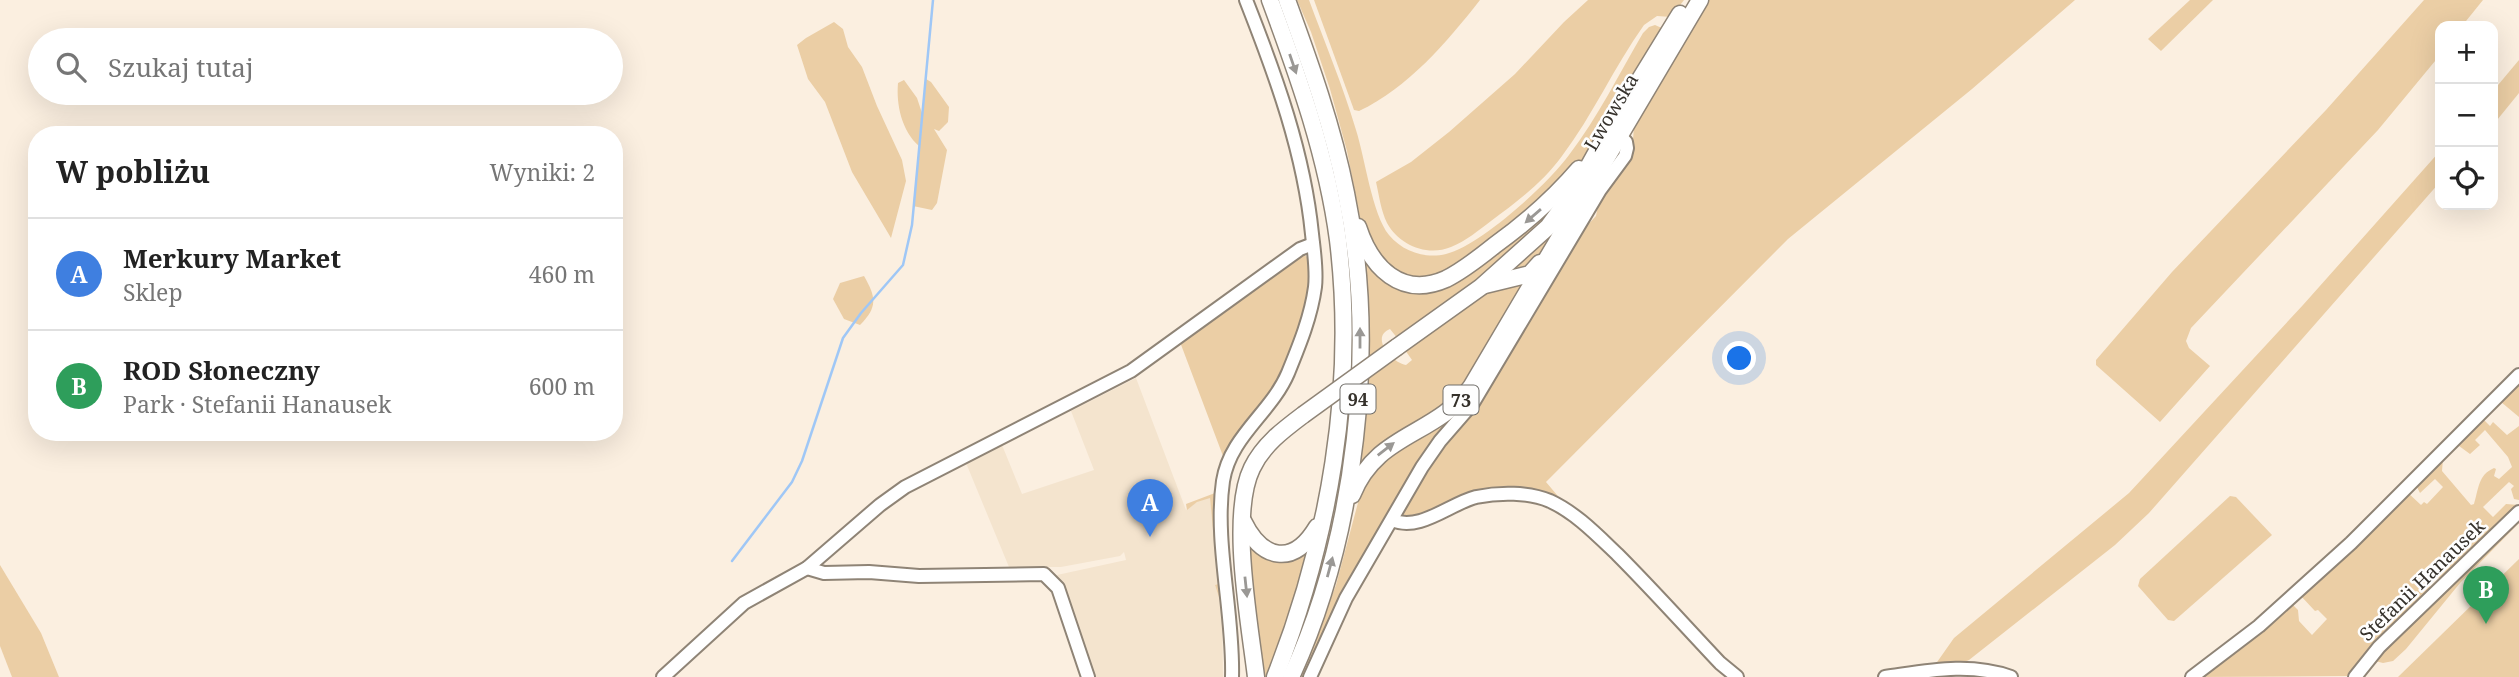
<!DOCTYPE html>
<html lang="pl">
<meta charset="utf-8">
<style>
:root{--surface:#fff;--page:#f6f6f6;--text:#222;--muted:#767676;--line:#e0e0e0;--accent:#2563eb}
body{margin:0;font-family:"Noto Serif",serif;background:var(--page);color:var(--text)}
.controls{position:absolute;right:21px;top:21px;display:grid;overflow:hidden;border-radius:14px;box-shadow:0 7px 28px #0002}
.controls button{width:63px;height:63px;display:grid;place-items:center;padding:0;border:0;border-bottom:2px solid var(--line);background:var(--surface);color:var(--text);font:35px sans-serif}
.you{position:absolute;left:1740px;top:359px;width:24px;height:24px;margin:-18px;border:5px solid #fff;border-radius:50%;background:#1a73e8;box-shadow:0 0 0 10px #1a73e833}
.badge{display:grid;place-items:center;width:46px;height:46px;border-radius:50%;background:var(--accent);color:#fff;font-size:23px;font-weight:700}
.pin{position:absolute;translate:-50% -58px;filter:drop-shadow(0 2px 4px #0008)}
.pin::after{content:'';position:absolute;top:37px;width:24px;height:21px;background:inherit;clip-path:polygon(0 0,100% 0,50% 100%)}
.list{margin:0;padding:0;list-style:none}
h2{display:flex;justify-content:space-between;align-items:center;height:91px;margin:0;padding:0 28px;font-size:30px}
h2 small{font-size:23px;font-weight:400;color:var(--muted)}
.list li{display:grid;grid-template-columns:46px 1fr auto;gap:21px;align-items:center;box-sizing:border-box;height:112px;padding:0 28px;border-top:2px solid var(--line)}
.list b{display:block;font-size:26px;white-space:nowrap}
.list p{margin:0;font-size:23px;white-space:nowrap;color:var(--muted)}
.list em{font-size:23px;font-style:normal;color:var(--muted)}
.icon{flex:none;width:38px;height:38px;fill:none;stroke:currentColor;stroke-width:2;stroke-linecap:round;stroke-linejoin:round}
.map{position:relative;flex:none;width:2519px;height:677px;overflow:hidden}
.search{position:absolute;background:var(--surface);box-shadow:0 7px 28px #0002;left:28px;top:28px;width:595px;height:77px;display:flex;align-items:center;gap:18px;box-sizing:border-box;padding:0 24px;border-radius:38px;color:var(--muted);font-size:26px}
.panel{position:absolute;background:var(--surface);box-shadow:0 7px 28px #0002;left:28px;top:126px;width:595px;height:315px;border-radius:28px}
.map>svg:first-child{display:block}
</style>
<div class="map">
<svg width="2519" height="677" viewBox="0 0 2519 677">
<rect width="100%" height="100%" fill="#fbefe0"/>
<polygon fill="#f4e4ce" points="1136,378 1186,510 1198,501 1210,497 1218,584 1215,585 1222,607 1223,677 1088,677 1057,575 1126,560 1124,552 1120,556 1061,567 1009,567 966,463 1002,445 1022,494 1094,470 1071,411"/>
<g fill="#ebcea5">
<path d="M1297 0H1309C1325 43 1343 86 1356 130 1365 158 1372 214 1389 235 1403 252 1426 259 1446 254 1481 245 1548 184 1569 155 1598 117 1619 74 1643 33L1649 27 1655 25 1664 29 1598 136 1581 161 1546 199 1441 275 1408 279 1379 261 1361 223 1347 151 1330 89 1311 32Z"/>
<path d="M1314 0H1480C1447 42 1408 88 1359 111L1354 110Z"/>
<path d="M1588 0H1684L1671 17 1657 16 1644 25C1614 67 1593 115 1562 156 1543 182 1517 202 1491 221 1479 230 1466 241 1451 247 1427 257 1399 245 1387 223 1381 211 1379 195 1376 182L1411 162 1449 132 1515 74 1564 22Z"/>
<polygon points="1708,0 2075,0 1972,89 1788,239 1546,482 1568,508 1511,492 1408,520 1400,514 1430,463 1580,233 1596,216 1599,200 1632,154 1634,126"/>
<polygon points="2190,0 2213,0 2161,51 2148,39"/>
<polygon points="2424,0 2483,0 2462,26 2440,26 2440,55 2378,130 2191,328 2186,341 2189,348 2210,366 2160,422 2096,365 2096,360 2172,272 2326,110"/>
<polygon points="834,22 843,29 848,47 862,67 877,106 902,160 906,181 891,238 852,172 825,102 808,79 797,45 806,38"/>
<polygon points="2519,60 2519,93 2493,125 2493,91"/>
<path d="M926 79 931 82 949 107 948 122 939 131 934 129 947 150 937 203 932 210 913 206 919 146C902 131 896 105 898 83L904 80 917 98 922 113Z"/>
<polygon points="1619,150 1621,152 1466,409 1437,435 1372,539 1341,591 1334,615 1306,677 1301,677 1336,585 1363,484 1378,463 1436,425"/>
<polygon points="2440,151 2440,182 2149,513 2115,545 1969,660 1958,665 1935,665 1954,638 2129,493 2303,305"/>
<path d="M1578 177 1522 247 1398 339 1390 329C1370 337 1391 362 1406 365L1412 360 1405 350 1483 294 1531 278 1465 390 1358 471C1369 398 1369 327 1363 255L1366 260 1434 287Z"/>
<polygon points="1564,215 1541,254 1527,268 1508,271"/>
<polygon points="1303,254 1310,259 1309,305 1280,384 1224,463 1224,613 1215,585 1218,584 1210,498 1197,502 1187,510 1186,504 1215,493 1223,456 1180,342"/>
<path d="M864 276C876 297 878 307 860 325L844 319 833 299 840 283Z"/>
<polygon points="2519,379 2519,417 2501,402 2501,398"/>
<path d="M2493 408 2496 409 2490 411 2482 418 2490 426 2493 422 2507 435 2519 426V500L2514 499 2511 489 2514 486 2509 482 2483 507 2493 517 2506 504 2519 505V509L2466 562 2442 582 2438 577 2449 567 2439 556 2421 572 2433 592 2353 672 2347 676 2196 677 2263 627 2290 602 2298 610 2299 621 2312 635 2327 619 2318 610 2315 611 2300 595 2301 591 2347 551 2354 549 2359 544 2364 534 2406 491 2421 505 2424 502 2427 504 2443 487 2435 479 2420 493 2415 483 2450 450 2451 451 2443 459 2442 471 2471 505 2474 504C2479 488 2478 475 2494 468L2496 469 2494 476 2499 479 2512 467 2508 457 2485 430 2475 440 2480 445 2470 454 2455 443 2489 410Z"/>
<polygon points="2230,496 2236,497 2272,535 2174,621 2168,620 2138,586 2140,579"/>
<polygon points="2519,516 2519,523 2460,583 2406,649 2393,661 2383,663 2375,661 2372,657"/>
<polygon points="1246,540 1258,550 1311,547 1290,611 1266,677 1261,677"/>
<polygon points="2519,559 2519,677 2398,677"/>
<polygon points="0,565 41,633 59,677 12,677 0,646"/>
</g>
<g fill="none" stroke-linecap="round" stroke-linejoin="round">
<polyline stroke="#9fc7f6" stroke-width="2.5" points="732,561 792,482 802,461 843,338 861,313 903,265 912,225 933,0"/>
<defs>
<g id="minor">
<path d="M1392 520C1420 532 1449 504 1476 497 1500 492 1528 492 1550 501 1576 513 1597 535 1617 554 1652 589 1686 627 1720 663L1737 677"/>
<polyline points="807,568 824,573 869,572 919,576 1044,574 1058,588 1088,677"/>
<polyline points="663,677 744,603 807,568 880,505 905,487 1131,371 1300,249 1313,244"/>
<path d="M1232 677C1234 614 1214 542 1223 481 1230 436 1271 413 1288 373 1299 346 1311 317 1315 287 1317 270 1314 252 1312 234 1304 153 1276 76 1246 0"/>
<polyline points="1310,677 1346,598 1422,467 1440,441 1473,403 1600,190 1625,156 1627,148 1626,142 1615,131"/>
<path d="M1885 677C1928 671 1969 662 2011 677"/>
<polyline points="2192,677 2259,626 2351,543 2519,375"/>
<polyline points="2355,677 2379,647 2519,512"/>
</g>
<g id="major">
<path d="M1270 0C1299 78 1327 157 1338 240 1356 387 1329 540 1275 677"/>
<path d="M1287 0C1310 63 1333 127 1346 193 1378 346 1356 536 1291 677"/>
<path d="M1358 227C1371 267 1401 299 1446 279 1464 270 1480 257 1495 245 1527 222 1554 198 1579 169"/>
<polyline points="1485,285 1530,274 1540,263"/>
<polyline points="1397,347 1481,287 1548,227 1576,189 1610,128 1680,14"/>
<path d="M1352 495C1377 432 1435 437 1471 387L1700 0"/>
<path d="M1243 521C1262 560 1293 567 1317 527"/>
<path d="M1256 677C1250 625 1229 515 1252 468 1263 445 1283 430 1303 415"/>
</g>
</defs>
<use href="#minor" stroke="#8f8476" stroke-width="16"/>
<use href="#major" stroke="#8f8476" stroke-width="19"/>
<use href="#minor" stroke="#fff" stroke-width="12"/>
<use href="#major" stroke="#fff" stroke-width="16"/>
<defs>
<polyline id="major-bridge" points="1303,415 1397,347"/>
</defs>
<use href="#major-bridge" stroke="#8f8476" stroke-width="19" stroke-linecap="butt"/>
<use href="#major-bridge" stroke="#fff" stroke-width="16"/>
</g>
<defs><path id="oneway-solid" d="M-6-.8H1V-3.2L6.5 0L1 3.2V.8H-6Z" transform="scale(1.75)"/></defs>
<g fill="#9a9895">
<use href="#oneway-solid" transform="translate(1293 64) rotate(71)"/>
<use href="#oneway-solid" transform="translate(1533 216) rotate(139)"/>
<use href="#oneway-solid" transform="translate(1360 338) rotate(-90)"/>
<use href="#oneway-solid" transform="translate(1386 449) rotate(-38)"/>
<use href="#oneway-solid" transform="translate(1330 567) rotate(-75)"/>
<use href="#oneway-solid" transform="translate(1246 587) rotate(84)"/>
</g>
<g text-anchor="middle" dominant-baseline="central" stroke-width="5" stroke-linejoin="round" paint-order="stroke">
<g fill="#fefefe" stroke="#716e6a" stroke-width="2">
<rect x="1340.5" y="384.5" width="35" height="29" rx="5"/>
<rect x="1443.5" y="385.5" width="35" height="29" rx="5"/>
</g>
<g font-size="18" font-weight="bold" fill="#35312b">
<text x="1358" y="399">94</text>
<text x="1461" y="400">73</text>
</g>
<g font-size="19" fill="#35312b" stroke="#fefefe">
<text transform="translate(1611 112) rotate(-59)">Lwowska</text>
<text transform="translate(2422 580) rotate(-44)">Stefanii Hanausek</text>
</g>
</g>
</svg>
<div class="controls">
<button>+</button>
<button>−</button>
<button><svg class="icon" aria-label="locate" viewBox="0 0 24 24"><circle cx="12" cy="12" r="6"/><path d="M12 2v4M12 18v4M2 12h4M18 12h4"/></svg></button>
</div>
<div class="you"></div>
<div class="pin badge" style="left:1150px;top:537px;background:#3f7fe0">A</div>
<div class="pin badge" style="left:2486px;top:624px;background:#2e9e5b">B</div>
<div class="search"><svg class="icon" aria-label="search" viewBox="0 0 24 24"><circle cx="10" cy="10" r="6"/><path d="M15 15l6 6"/></svg>Szukaj tutaj</div>
<section class="panel">
<h2>W pobliżu<small>Wyniki: 2</small></h2>
<ul class="list">
<li><span class="badge" style="background:#3f7fe0">A</span><div><b>Merkury Market</b><p>Sklep</p></div><em>460 m</em></li>
<li><span class="badge" style="background:#2e9e5b">B</span><div><b>ROD Słoneczny</b><p>Park · Stefanii Hanausek</p></div><em>600 m</em></li>
</ul>
</section>
</div>
